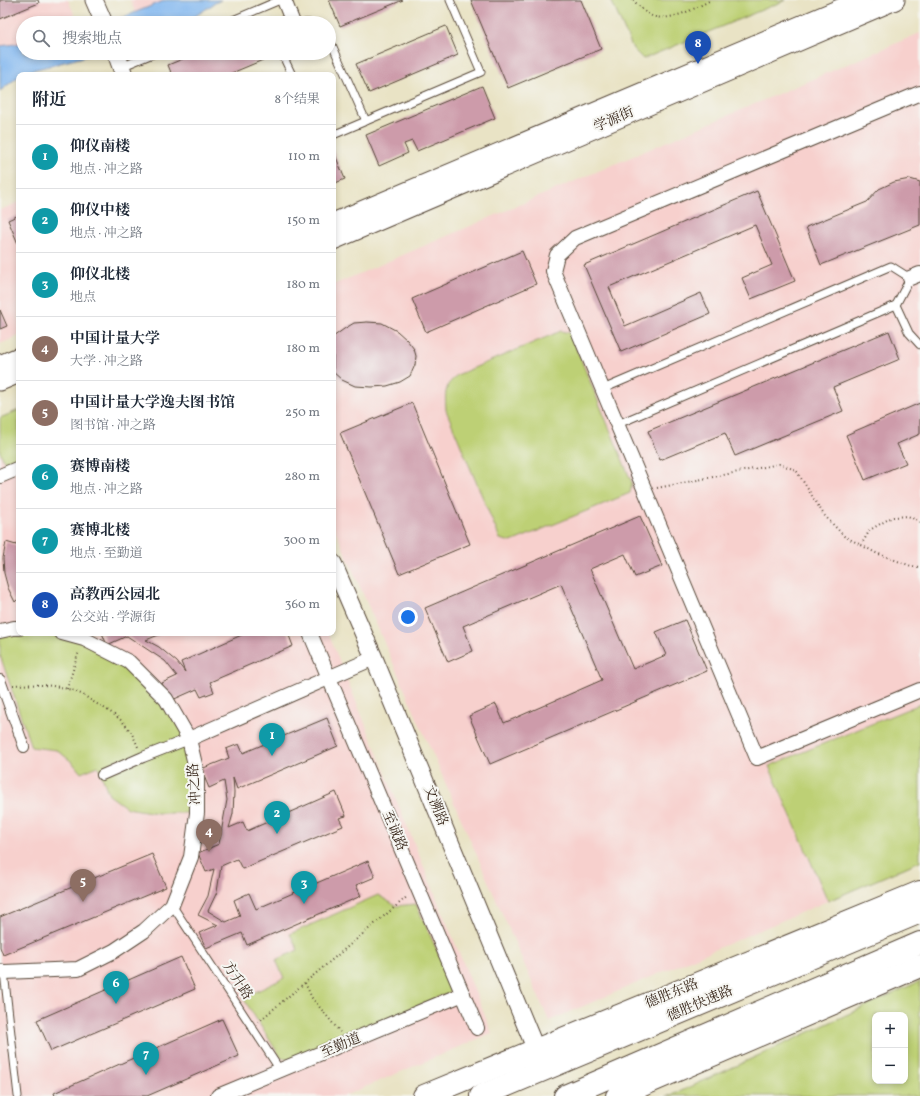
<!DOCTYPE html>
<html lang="zh">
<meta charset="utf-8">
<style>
:root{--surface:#fff;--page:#f6f6f7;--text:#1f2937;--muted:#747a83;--line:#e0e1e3;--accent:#c8321e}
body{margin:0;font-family:Vollkorn,"Noto Serif SC",serif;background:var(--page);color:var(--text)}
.controls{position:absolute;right:12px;bottom:12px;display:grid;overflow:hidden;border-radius:8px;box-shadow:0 2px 6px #0003}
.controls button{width:36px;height:36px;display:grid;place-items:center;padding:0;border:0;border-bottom:1px solid var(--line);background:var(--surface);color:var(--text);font:20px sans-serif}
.you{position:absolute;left:408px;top:617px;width:14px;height:14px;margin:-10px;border:3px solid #fff;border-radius:50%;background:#1a73e8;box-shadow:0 0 0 6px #1a73e833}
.badge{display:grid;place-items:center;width:26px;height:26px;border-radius:50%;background:var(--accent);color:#fff;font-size:13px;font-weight:700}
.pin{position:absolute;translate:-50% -33px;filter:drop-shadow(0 1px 2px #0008)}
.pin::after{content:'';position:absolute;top:21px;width:14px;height:12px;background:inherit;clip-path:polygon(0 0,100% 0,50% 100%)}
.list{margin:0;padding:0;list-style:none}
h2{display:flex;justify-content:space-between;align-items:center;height:52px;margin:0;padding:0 16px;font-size:17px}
h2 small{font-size:13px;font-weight:400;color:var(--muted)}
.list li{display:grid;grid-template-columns:26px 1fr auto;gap:12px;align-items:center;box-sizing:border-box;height:64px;padding:0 16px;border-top:1px solid var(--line)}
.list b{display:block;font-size:15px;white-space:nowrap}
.list p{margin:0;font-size:13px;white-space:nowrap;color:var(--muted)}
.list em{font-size:13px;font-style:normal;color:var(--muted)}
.icon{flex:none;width:22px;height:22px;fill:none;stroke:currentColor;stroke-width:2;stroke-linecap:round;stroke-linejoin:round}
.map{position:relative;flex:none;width:920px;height:1096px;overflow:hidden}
.search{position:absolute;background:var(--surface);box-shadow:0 2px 6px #0003;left:16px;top:16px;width:320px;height:44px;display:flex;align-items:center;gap:10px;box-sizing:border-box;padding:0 14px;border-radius:22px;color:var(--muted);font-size:15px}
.panel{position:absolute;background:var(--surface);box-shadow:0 2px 6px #0003;left:16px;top:72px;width:320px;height:564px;border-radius:8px}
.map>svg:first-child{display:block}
</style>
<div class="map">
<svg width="920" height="1096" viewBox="0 0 920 1096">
<rect width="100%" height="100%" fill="#f6f6f2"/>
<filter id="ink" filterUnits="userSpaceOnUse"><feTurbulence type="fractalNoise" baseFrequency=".025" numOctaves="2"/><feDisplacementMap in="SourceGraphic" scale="8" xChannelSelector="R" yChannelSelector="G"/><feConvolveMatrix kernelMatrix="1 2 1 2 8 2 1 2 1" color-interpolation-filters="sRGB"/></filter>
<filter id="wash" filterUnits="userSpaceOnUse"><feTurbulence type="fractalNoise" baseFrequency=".012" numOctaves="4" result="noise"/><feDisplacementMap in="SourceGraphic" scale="16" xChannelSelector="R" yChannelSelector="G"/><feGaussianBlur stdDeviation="0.9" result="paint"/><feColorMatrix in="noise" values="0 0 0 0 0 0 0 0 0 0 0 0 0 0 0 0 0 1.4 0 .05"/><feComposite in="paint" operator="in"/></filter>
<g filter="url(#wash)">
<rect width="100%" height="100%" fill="#e9e3c5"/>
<g fill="#f7d0cd">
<polygon points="0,0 68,0 78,23 23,23 23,43 0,46"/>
<polygon points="130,0 166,0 135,12"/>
<polygon points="920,33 920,861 549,1021 333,525 333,285"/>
<polygon points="19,202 19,336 0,344 0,210"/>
<polygon points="19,410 19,633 328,633 492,1033 344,1096 0,1096 0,418"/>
</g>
<g fill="#bdd074" stroke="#7c7d49" fill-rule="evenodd">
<polygon points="611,0 786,0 643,59 633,49"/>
<path d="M561 331 570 333 632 483 630 493 511 542 500 539 446 410C445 393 444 387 457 375Z"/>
<polygon points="19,410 19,458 5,464 0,452 0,418"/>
<polygon points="0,631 19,633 62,633 129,662 189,739 197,813 157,813 127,808 109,795 98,766 81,773 72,762 57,750 31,747 0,655"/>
<polygon points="920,704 920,861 828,901 769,766"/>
<polygon points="378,895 396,906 416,904 455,990 290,1060 281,1058 243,998 284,978 276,960 298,950 290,934"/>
<path d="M920 981V1096H666L677 1093ZM875 1015H905V1081H875Z"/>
</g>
<g fill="#80b6ef" stroke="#5e7086">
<polygon points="166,0 221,0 215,3 194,17 181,23 109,23"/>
<polygon points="23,43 23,53 99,53 25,72 19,75 19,76 0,91 0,46"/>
</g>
<g id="blocks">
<g fill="#cd9baa">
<polygon points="0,0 38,0 39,3 0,19"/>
<polygon points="329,0 403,0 340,26"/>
<polygon points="471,0 581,0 601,49 508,88"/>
<polygon points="446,26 458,55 369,93 356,64"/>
<polygon points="197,53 269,53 270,57 227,75 172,75 168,65"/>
<polygon points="482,86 495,118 417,151 412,141 404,144 408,153 379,166 366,135"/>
<polygon points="333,150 345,179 333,184"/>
<polygon points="910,179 920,182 920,225 821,265 806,227 867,202 879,189 894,182"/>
<polygon points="757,191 795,281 751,299 742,278 772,265 755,225 609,287 625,326 701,293 710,314 621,352 584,265"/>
<polygon points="19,215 19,246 8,220"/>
<polygon points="522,251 536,284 426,332 412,299"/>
<polygon points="0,310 7,326 0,329"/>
<polygon points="367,322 382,323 397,331 407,340 414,349 416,356 415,365 410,376 400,382 387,386 372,387 355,386 342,380 333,372 333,337 344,329 354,323"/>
<polygon points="889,331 900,359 833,387 843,411 735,456 725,433 660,460 648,431"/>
<polygon points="412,403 470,544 399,574 340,433"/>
<polygon points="920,403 920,434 897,444 906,463 865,480 846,435"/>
<polygon points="640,516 662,566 635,577 625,554 590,569 633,669 666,655 656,632 685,620 707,671 490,764 469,716 496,704 504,723 602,680 561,584 463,626 473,651 448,662 425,608"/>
<polygon points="19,538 19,598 15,602 8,588 4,573 3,558 6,542 16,545"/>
<polygon points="102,633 160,633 161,634 146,640 159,647 177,662 185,672 181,662 246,633 288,633 293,646 210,682 214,692 201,697 197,689 170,701 162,683 177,676 165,661 127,636 107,645"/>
<polygon points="327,718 338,746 237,789 233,778 234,792 233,814 229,828 243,822 247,831 336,792 346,816 339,818 343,826 242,869 237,859 221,866 217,892 208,911 226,922 240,916 234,900 249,893 256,909 368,861 375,877 356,885 361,896 247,945 242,933 206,948 199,933 218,925 198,915 208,896 214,869 206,872 198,853 219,844 227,800 224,781 209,788 201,769 229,758 226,749 239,744 243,753"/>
<polygon points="152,854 166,887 3,955 0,947 0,917"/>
<polygon points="181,957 195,989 51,1051 37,1020"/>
<polygon points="222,1019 239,1056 147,1096 55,1096 54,1093"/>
</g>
</g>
</g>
<g filter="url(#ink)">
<use href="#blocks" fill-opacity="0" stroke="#554637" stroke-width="1"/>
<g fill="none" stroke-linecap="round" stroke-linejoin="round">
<defs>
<g id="service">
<polyline points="226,23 280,0"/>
<polyline points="305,23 309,23"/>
<polyline points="329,38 366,121"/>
<polyline points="290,53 283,56 292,75"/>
<polyline points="121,67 155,53"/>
<polyline points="333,135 481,72 450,0"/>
<polyline points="896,305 909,333 920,345"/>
<polyline points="603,389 891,266 910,278 896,305 618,424"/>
<polyline points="172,905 280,1070"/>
<polyline points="4,972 18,1096"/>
</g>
<g id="pedestrian">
<polyline points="0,680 24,747"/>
<polyline points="102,775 143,757 189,739"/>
</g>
<g id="minor">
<polyline points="284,0 293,23"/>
<polyline points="920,93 575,238 557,255 553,271 757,758 920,690"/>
<polyline points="910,278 920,274"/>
<polyline points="0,476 19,468"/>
<polyline points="0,631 14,628 19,628"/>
<polyline points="310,633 477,1028"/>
<polyline points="189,739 374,658"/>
<polyline points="0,971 4,972 78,969 114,951 144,931 172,905 191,857 197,813 197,773 189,739 166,699 129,662 84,639 62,633"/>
<polyline points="218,1096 463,994"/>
</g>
<g id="tertiary">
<polyline points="94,0 104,23"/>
<polyline points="116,53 124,75"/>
<polyline points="333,563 374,658 536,1050"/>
</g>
<g id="secondary">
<polyline points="333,223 861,0"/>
<polyline points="333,240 895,0"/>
<polyline points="0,365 19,357"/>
<polyline points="0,381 19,373"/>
</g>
<g id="primary">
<polyline points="424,1096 920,892"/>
<polyline points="617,1096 920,966"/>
</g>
<g id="trunk">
<polyline points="481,1096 920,912"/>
<polyline points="565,1096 920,943"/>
</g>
</defs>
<use href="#service" stroke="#554637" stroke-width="9"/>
<use href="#pedestrian" stroke="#554637" stroke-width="12"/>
<use href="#minor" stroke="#554637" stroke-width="16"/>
<use href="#tertiary" stroke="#554637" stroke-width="19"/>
<use href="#secondary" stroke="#554637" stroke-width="21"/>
<use href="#primary" stroke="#554637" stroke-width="24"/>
<use href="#trunk" stroke="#554637" stroke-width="24"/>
<g stroke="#554637" stroke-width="2" stroke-dasharray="1 3" stroke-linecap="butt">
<path d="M633 0C638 5 644 12 650 15 667 24 696 8 711 0"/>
<polyline points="657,488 779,464 796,470 824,515 844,536 876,553 911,566 920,567"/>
<polyline points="861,545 870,530 892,517 908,516 920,522"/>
<path d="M13 685C36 684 62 684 83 695 88 698 93 702 99 705 119 717 129 724 138 747"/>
<polyline points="67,689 79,651"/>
<polyline points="305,983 312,998 340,1032"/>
<polyline points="258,1022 408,896"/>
</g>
<use href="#service" stroke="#fff" stroke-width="7"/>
<use href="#pedestrian" stroke="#fff" stroke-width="10"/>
<use href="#minor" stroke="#fff" stroke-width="14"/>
<use href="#tertiary" stroke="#fff" stroke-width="17"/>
<use href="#secondary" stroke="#fff" stroke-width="19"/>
<use href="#primary" stroke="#fff" stroke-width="22"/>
<use href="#trunk" stroke="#fff" stroke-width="22"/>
</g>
</g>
<g text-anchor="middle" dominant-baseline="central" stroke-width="4" stroke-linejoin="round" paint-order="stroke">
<g font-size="14" fill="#3b2a1e" stroke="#f6f6f2">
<text transform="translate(614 120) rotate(-23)">学源街</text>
<text transform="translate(195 784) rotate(-94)">冲之路</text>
<text transform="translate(435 806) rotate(68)">文溯路</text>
<text transform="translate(394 831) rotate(67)">至诚路</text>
<text transform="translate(237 981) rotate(57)">方升路</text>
<text transform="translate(672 994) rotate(-22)">德胜东路</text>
<text transform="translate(700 1004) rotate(-23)">德胜快速路</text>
<text transform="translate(341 1046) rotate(-23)">至勤道</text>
</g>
</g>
</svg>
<div class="controls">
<button>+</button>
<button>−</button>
</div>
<div class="you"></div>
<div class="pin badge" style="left:272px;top:756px;background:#0f9aa8">1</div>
<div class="pin badge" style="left:277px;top:834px;background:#0f9aa8">2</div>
<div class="pin badge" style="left:304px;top:904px;background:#0f9aa8">3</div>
<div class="pin badge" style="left:209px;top:852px;background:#8d6e63">4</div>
<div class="pin badge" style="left:83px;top:902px;background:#8d6e63">5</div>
<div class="pin badge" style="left:116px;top:1004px;background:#0f9aa8">6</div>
<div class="pin badge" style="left:146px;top:1075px;background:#0f9aa8">7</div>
<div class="pin badge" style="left:698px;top:64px;background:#1a4fb4">8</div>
<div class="search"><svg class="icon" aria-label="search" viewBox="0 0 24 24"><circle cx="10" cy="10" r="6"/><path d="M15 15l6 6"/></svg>搜索地点</div>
<section class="panel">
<h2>附近<small>8个结果</small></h2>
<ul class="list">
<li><span class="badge" style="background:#0f9aa8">1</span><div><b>仰仪南楼</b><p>地点 · 冲之路</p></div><em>110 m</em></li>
<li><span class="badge" style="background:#0f9aa8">2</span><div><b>仰仪中楼</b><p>地点 · 冲之路</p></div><em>150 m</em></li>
<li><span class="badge" style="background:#0f9aa8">3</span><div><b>仰仪北楼</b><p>地点</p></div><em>180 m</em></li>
<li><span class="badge" style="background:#8d6e63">4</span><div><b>中国计量大学</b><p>大学 · 冲之路</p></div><em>180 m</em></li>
<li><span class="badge" style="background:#8d6e63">5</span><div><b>中国计量大学逸夫图书馆</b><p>图书馆 · 冲之路</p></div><em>250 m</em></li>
<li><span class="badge" style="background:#0f9aa8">6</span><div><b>赛博南楼</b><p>地点 · 冲之路</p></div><em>280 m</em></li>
<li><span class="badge" style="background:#0f9aa8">7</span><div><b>赛博北楼</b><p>地点 · 至勤道</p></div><em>300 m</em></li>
<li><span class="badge" style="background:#1a4fb4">8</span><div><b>高教西公园北</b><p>公交站 · 学源街</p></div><em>360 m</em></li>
</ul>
</section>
</div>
